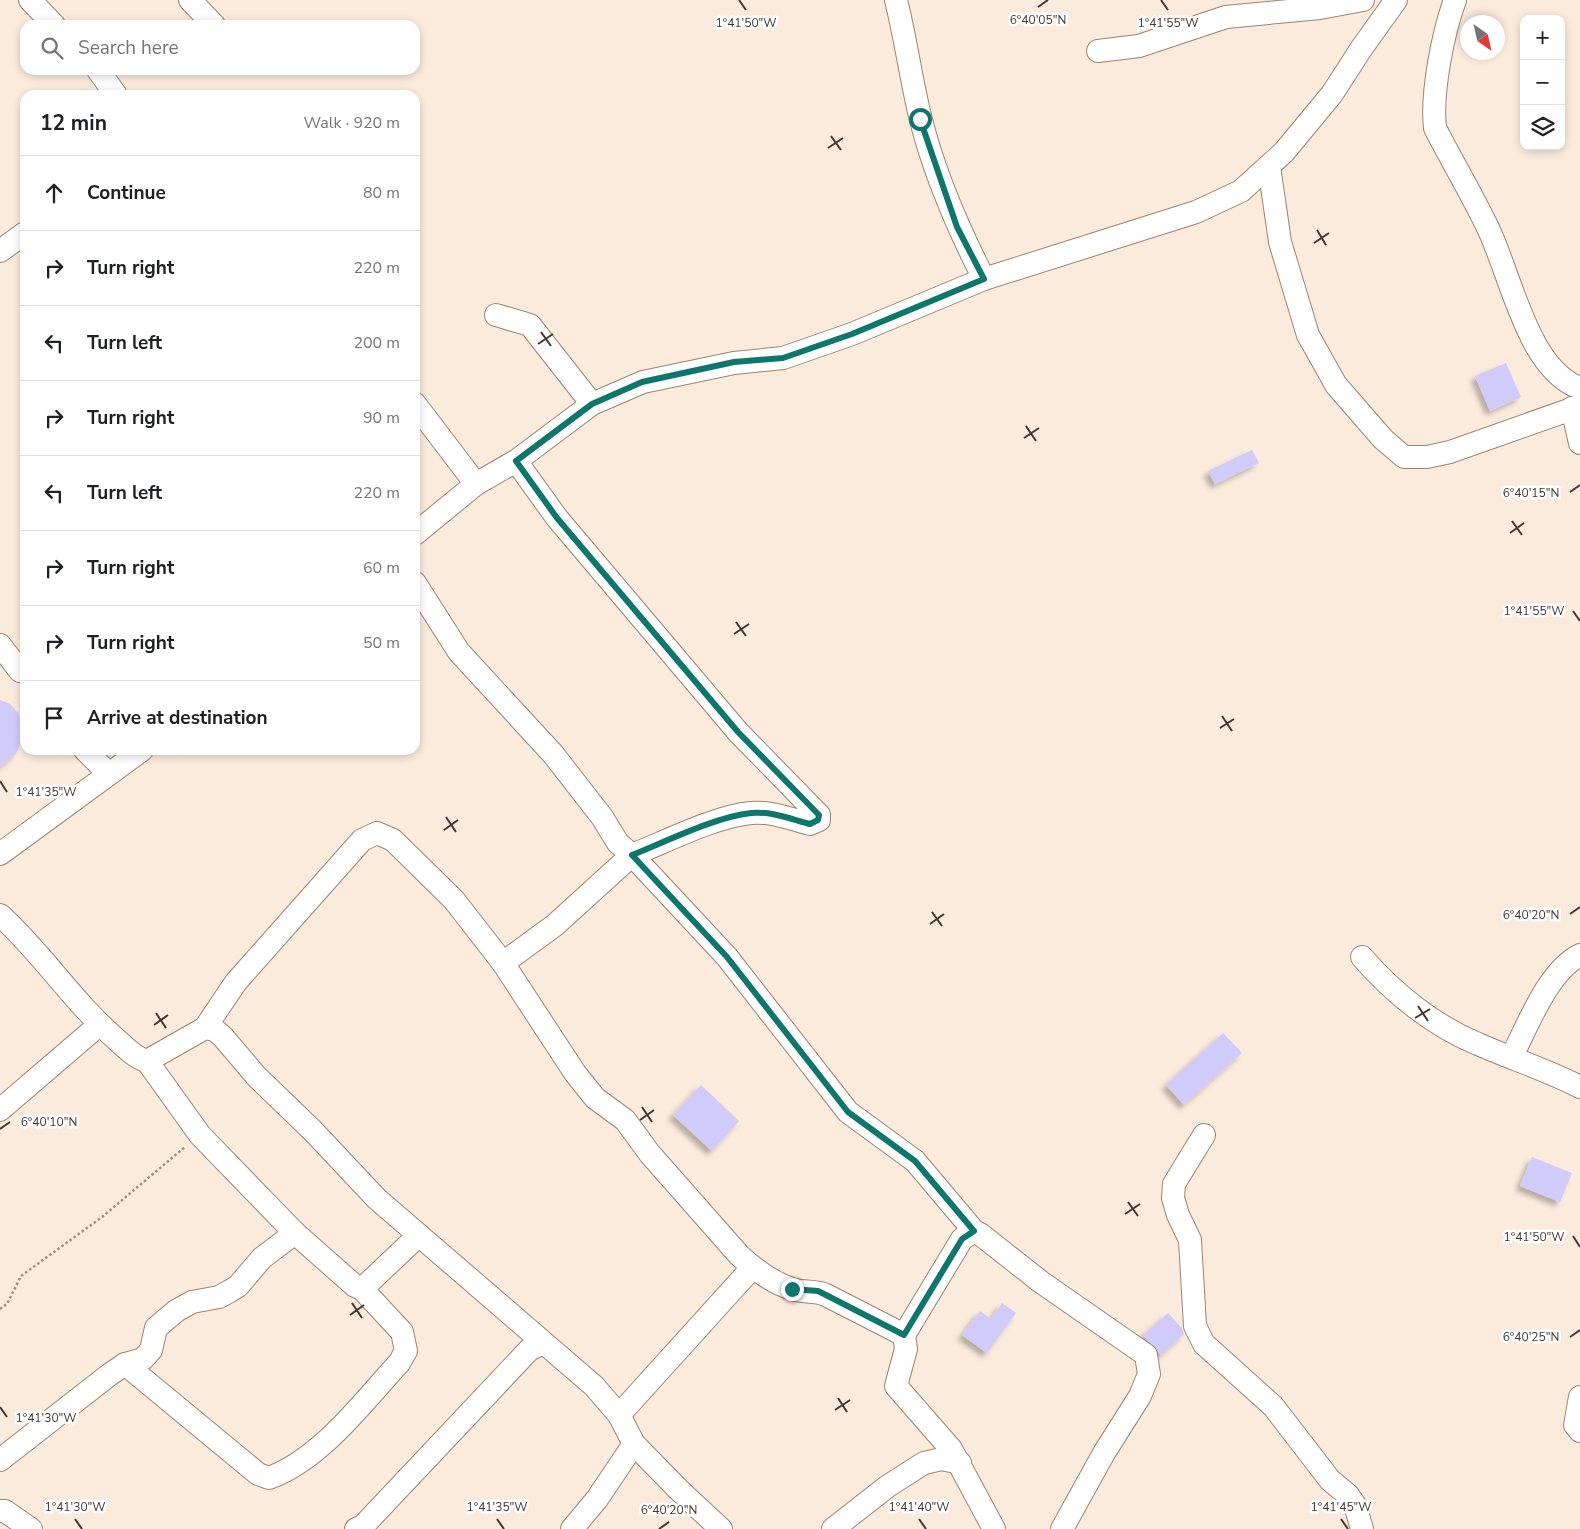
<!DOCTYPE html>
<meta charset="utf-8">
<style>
:root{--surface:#fff;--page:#f6f6f6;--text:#202124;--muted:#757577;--line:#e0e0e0}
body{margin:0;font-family:"Nunito Sans",sans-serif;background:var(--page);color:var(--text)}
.controls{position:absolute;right:15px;top:15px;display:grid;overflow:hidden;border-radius:10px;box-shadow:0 2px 8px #0003}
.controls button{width:45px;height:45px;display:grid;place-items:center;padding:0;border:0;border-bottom:1px solid var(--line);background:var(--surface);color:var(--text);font:25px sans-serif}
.compass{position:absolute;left:1460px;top:15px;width:45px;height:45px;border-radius:50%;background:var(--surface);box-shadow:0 2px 8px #0003;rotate:146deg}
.stop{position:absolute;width:15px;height:15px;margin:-11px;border:4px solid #0f766e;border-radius:50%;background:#fff}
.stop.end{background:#0f766e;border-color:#fff;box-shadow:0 1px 5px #0008}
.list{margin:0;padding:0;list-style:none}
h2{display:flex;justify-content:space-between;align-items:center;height:65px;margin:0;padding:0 20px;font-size:21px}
h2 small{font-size:16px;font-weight:400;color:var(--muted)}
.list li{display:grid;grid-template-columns:32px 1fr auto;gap:15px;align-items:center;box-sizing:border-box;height:75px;padding:0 20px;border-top:1px solid var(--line)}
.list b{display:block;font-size:19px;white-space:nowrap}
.list em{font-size:16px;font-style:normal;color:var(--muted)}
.icon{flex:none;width:28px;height:28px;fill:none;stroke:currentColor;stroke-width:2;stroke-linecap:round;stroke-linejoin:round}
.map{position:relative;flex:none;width:1580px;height:1529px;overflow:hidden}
.search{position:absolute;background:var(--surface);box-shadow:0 2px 8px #0003;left:20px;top:20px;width:400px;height:55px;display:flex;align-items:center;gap:12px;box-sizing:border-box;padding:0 18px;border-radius:15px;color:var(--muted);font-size:19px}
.panel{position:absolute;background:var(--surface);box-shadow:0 2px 8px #0003;left:20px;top:90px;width:400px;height:665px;border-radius:15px}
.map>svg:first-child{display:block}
</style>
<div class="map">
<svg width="1580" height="1529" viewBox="0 0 1580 1529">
<defs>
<filter id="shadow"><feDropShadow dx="-4.5" dy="4.5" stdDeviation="2.5" flood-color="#0004"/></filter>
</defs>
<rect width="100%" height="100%" fill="#fbebdd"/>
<g fill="#d0cbf8" filter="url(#shadow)">
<polygon points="1506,363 1521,397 1490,411 1475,376"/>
<polygon points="1252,450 1259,463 1215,484 1208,471"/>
<polygon points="0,700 10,704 18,713 24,734 16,754 0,767"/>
<polygon points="1223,1033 1242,1053 1184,1105 1166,1085"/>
<polygon points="701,1085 739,1121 712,1151 673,1115"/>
<polygon points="1532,1157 1572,1173 1560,1202 1520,1186"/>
<polygon points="1002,1303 1016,1313 987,1353 962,1335 980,1311 991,1319"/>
<polygon points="1168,1313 1182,1328 1184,1334 1161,1355 1143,1335"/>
</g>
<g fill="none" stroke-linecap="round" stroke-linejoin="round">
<defs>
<g id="minor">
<polyline points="30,0 54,25"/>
<polyline points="190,0 214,25"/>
<path d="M896 0C906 40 911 80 921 120 935 176 958 228 984 279"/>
<path d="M1455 0C1443 33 1431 93 1435 128 1452 161 1471 193 1487 226 1511 274 1527 369 1580 388"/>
<polyline points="1098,51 1139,46 1226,17 1320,8 1363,0"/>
<polyline points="98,70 116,95"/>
<polyline points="1269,166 1280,242 1308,335 1336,385 1383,439 1404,457 1427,457 1450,452 1580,406"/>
<polyline points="0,251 25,233"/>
<polyline points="496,315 530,325 592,404"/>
<polyline points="415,404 476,484"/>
<polyline points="1572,408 1580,443"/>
<path d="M516 461 557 518 738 732 819 815V820L810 824C791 819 771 811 751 813 716 816 665 842 632 855L727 957 848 1112 915 1161 974 1231"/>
<polyline points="415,534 476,484 516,461 592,404 643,382 734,363 783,358 852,334 984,279 1196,212 1241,191 1284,152 1332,94 1361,49 1396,0"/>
<polyline points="415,583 459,652 553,754 602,817 618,843 632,855 555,925 503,963"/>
<polyline points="0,645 20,671"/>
<polyline points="85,750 109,774"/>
<polyline points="0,854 142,750"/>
<path d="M0 915C42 953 73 1002 116 1039 126 1048 135 1058 147 1061L205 1028 215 1030 223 1037 257 1077 313 1131 377 1199 594 1386 619 1415 634 1444 678 1489 721 1529"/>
<path d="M1362 957C1393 993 1434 1026 1478 1044 1512 1059 1547 1070 1580 1087"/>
<path d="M205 1028 236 982 362 840 377 833 393 840 454 900 503 963 575 1073 595 1098 625 1120 650 1154 739 1255C753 1268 773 1283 792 1289 803 1293 815 1290 826 1295L904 1335 906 1349 896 1386 951 1449 994 1529"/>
<path d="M1512 1056C1528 1025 1548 971 1580 955"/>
<polyline points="147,1061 200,1135 295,1233 355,1286 362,1289 419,1235"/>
<polyline points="0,1110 99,1025"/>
<polyline points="1204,1135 1174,1184 1173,1198 1178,1215 1190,1240 1195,1326 1204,1344 1273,1406 1330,1480 1348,1495 1355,1505 1362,1529"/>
<polyline points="904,1335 962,1239 974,1231 980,1234 1041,1282 1146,1355 1149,1374 1140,1396 1104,1453 1062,1529"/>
<path d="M125 1364 258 1474 269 1478C320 1460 363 1402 399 1363L406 1351 402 1332 362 1289"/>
<polyline points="1580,1397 1575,1425 1580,1431"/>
<polyline points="619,1415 752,1268"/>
<polyline points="0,1460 109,1375 125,1364 143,1359 151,1350 156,1328 176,1311 192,1302 219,1297 230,1291 238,1286 262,1258 295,1233"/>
<polyline points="0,1511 5,1511 31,1529"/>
<polyline points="356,1529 363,1526 529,1350 543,1343"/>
<polyline points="572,1529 597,1499 634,1444"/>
<polyline points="833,1529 888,1486 924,1463 942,1459 960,1463"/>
</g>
</defs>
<use href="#minor" stroke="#9d846f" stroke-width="24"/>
<polyline stroke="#9d8f84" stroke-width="2.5" stroke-dasharray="2.5 2.5" stroke-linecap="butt" points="0,1309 7,1304 21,1276 102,1217 185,1147"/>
<use href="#minor" stroke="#fff" stroke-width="22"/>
</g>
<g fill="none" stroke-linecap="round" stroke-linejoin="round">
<path stroke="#0f766e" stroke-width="6" d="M792 1289 818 1291 826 1295 904 1335 962 1239 974 1231 915 1161 848 1112 727 957 632 855C667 841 715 817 751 813 771 811 791 819 810 824L818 820 819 815 738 732 557 518 516 461 592 404 642 382 734 362 783 358 852 334 984 279 957 227 920 119"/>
</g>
<path fill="none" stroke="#433830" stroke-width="2" d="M739 0 746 10M1161 0 1168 10M1038 7 1048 0M831 136 841 150M828 148 843 138M1317 230 1326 245M1314 243 1329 233M541 332 551 346M538 344 553 334M1026 426 1036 441M1024 438 1039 428M1570 492 1580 485M1512 521 1522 535M1510 533 1524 523M1573 611 1580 621M736 622 746 636M734 634 749 624M1222 716 1232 731M1220 728 1234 719M0 781 7 792M446 817 456 832M444 830 458 820M932 912 942 926M1570 914 1580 907M930 924 944 914M1418 1006 1428 1021M156 1013 166 1028M1415 1018 1430 1009M154 1025 168 1015M642 1107 652 1122M640 1120 654 1110M0 1129 10 1122M1128 1202 1138 1216M1125 1214 1140 1204M1573 1236 1580 1247M352 1303 362 1318M350 1315 364 1305M1570 1337 1580 1330M838 1398 847 1412M0 1407 7 1417M835 1410 850 1400M75 1519 82 1529M497 1519 504 1529M919 1519 926 1529M1341 1519 1348 1529M659 1529 669 1522"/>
<g font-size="12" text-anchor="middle" fill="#433830" stroke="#fff" stroke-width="5" stroke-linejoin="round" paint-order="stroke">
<text x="1038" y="24">6°40'05"N</text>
<text x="746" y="27">1°41'50"W</text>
<text x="1168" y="27">1°41'55"W</text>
<text x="1531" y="497">6°40'15"N</text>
<text x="1534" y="615">1°41'55"W</text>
<text x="46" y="796">1°41'35"W</text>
<text x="1531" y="919">6°40'20"N</text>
<text x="49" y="1126">6°40'10"N</text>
<text x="1534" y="1241">1°41'50"W</text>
<text x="1531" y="1341">6°40'25"N</text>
<text x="46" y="1422">1°41'30"W</text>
<text x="75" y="1511">1°41'30"W</text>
<text x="497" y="1511">1°41'35"W</text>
<text x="919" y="1511">1°41'40"W</text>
<text x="1341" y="1511">1°41'45"W</text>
<text x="669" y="1514">6°40'20"N</text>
</g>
</svg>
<div class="controls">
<button>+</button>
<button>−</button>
<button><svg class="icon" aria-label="layers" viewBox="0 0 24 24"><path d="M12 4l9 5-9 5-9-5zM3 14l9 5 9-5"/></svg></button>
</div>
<svg class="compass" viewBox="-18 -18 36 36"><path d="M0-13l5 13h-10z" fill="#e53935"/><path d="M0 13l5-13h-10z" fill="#757577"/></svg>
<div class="stop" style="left:920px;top:119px"></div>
<div class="stop end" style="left:792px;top:1289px"></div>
<div class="search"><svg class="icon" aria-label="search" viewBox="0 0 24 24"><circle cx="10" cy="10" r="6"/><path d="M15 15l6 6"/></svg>Search here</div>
<section class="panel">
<h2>12 min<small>Walk · 920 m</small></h2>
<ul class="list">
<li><svg class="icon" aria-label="ahead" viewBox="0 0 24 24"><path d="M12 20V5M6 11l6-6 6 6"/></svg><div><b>Continue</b></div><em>80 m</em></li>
<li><svg class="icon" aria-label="right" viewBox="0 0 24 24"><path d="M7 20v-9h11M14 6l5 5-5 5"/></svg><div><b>Turn right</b></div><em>220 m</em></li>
<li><svg class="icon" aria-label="left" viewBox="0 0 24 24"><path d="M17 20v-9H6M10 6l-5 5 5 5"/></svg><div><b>Turn left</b></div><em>200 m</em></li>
<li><svg class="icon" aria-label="right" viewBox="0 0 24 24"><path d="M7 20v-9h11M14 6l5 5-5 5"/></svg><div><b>Turn right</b></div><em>90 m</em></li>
<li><svg class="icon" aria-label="left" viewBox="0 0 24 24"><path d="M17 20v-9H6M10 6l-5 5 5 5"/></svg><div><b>Turn left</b></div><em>220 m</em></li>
<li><svg class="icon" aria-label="right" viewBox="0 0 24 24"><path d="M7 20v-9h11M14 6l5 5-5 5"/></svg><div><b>Turn right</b></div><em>60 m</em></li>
<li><svg class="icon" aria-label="right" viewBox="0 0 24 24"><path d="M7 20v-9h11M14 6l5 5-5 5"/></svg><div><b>Turn right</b></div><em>50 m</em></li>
<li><svg class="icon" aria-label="arrive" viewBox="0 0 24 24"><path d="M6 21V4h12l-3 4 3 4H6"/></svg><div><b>Arrive at destination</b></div></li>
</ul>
</section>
</div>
